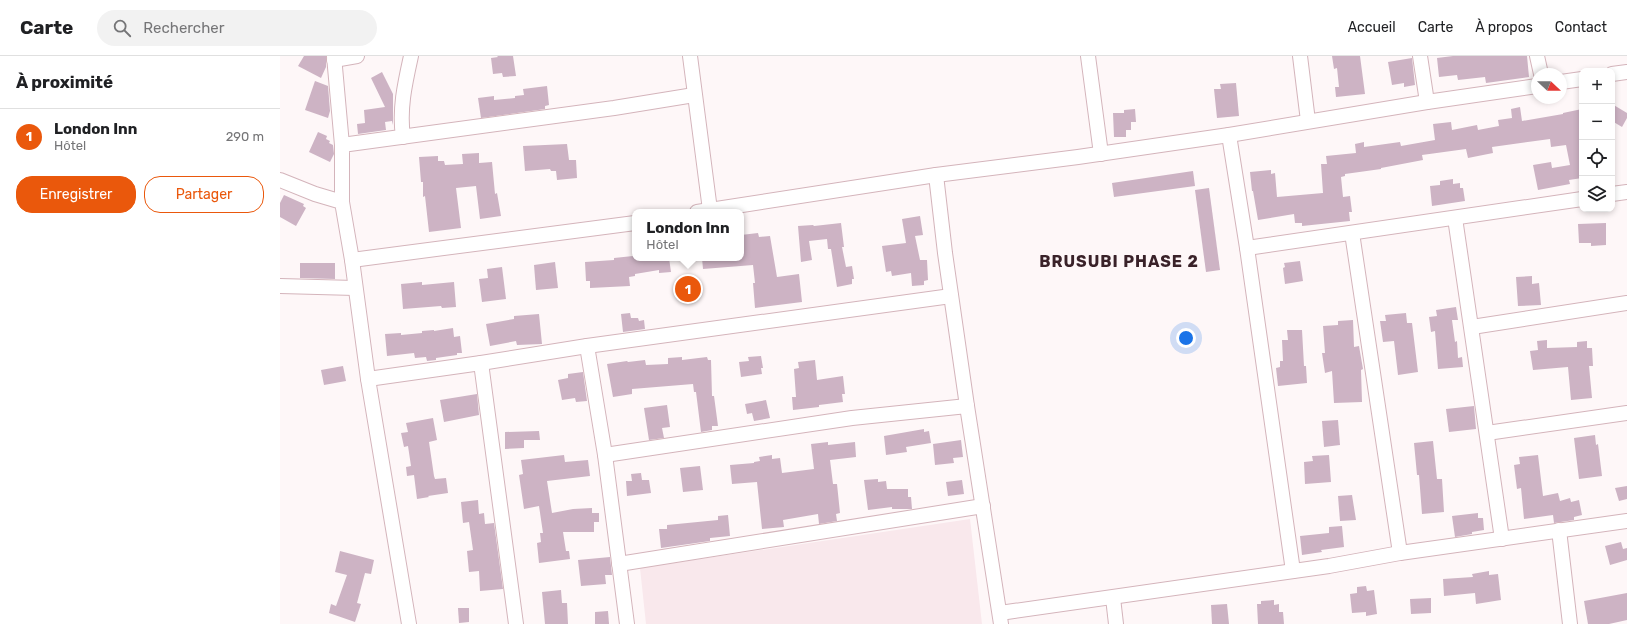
<!DOCTYPE html>
<html lang="fr">
<meta charset="utf-8">
<style>
:root{--surface:#fff;--page:#f2f2f2;--text:#202124;--muted:#757577;--line:#e0e0e0;--accent:#ea580c}
body{margin:0;font-family:Rubik,sans-serif;background:var(--page);color:var(--text)}
.controls{position:absolute;right:12px;top:12px;display:grid;overflow:hidden;border-radius:8px;box-shadow:0 2px 6px #0003}
.controls button{width:36px;height:36px;display:grid;place-items:center;padding:0;border:0;border-bottom:1px solid var(--line);background:var(--surface);color:var(--text);font:20px sans-serif}
.compass{position:absolute;left:1251px;top:12px;width:36px;height:36px;border-radius:50%;background:var(--surface);box-shadow:0 2px 6px #0003;rotate:112deg}
.you{position:absolute;left:906px;top:282px;width:14px;height:14px;margin:-10px;border:3px solid #fff;border-radius:50%;background:#1a73e8;box-shadow:0 0 0 6px #1a73e833}
.badge{display:grid;place-items:center;width:26px;height:26px;border-radius:50%;background:var(--accent);color:#fff;font-size:13px;font-weight:700}
.pin{position:absolute;translate:-50% -50%;border:2px solid #fff;box-shadow:0 1px 4px #0006}
.popup{position:absolute;left:352px;top:153px;width:112px;height:52px;box-sizing:border-box;display:grid;place-content:center;border-radius:8px;background:var(--surface);filter:drop-shadow(0 1px 3px #0005);font-size:13px;white-space:nowrap;color:var(--muted)}
.popup b{font-size:15px;color:var(--text)}
.popup::after{content:'';position:absolute;left:50%;top:100%;margin-left:-8px;border:8px solid transparent;border-top-color:var(--surface)}
.list{margin:0;padding:0;list-style:none}
h2{display:flex;justify-content:space-between;align-items:center;height:52px;margin:0;padding:0 16px;font-size:17px}
h2 small{font-size:13px;font-weight:400;color:var(--muted)}
.list li{display:grid;grid-template-columns:26px 1fr auto;gap:12px;align-items:center;box-sizing:border-box;height:56px;padding:0 16px;border-top:1px solid var(--line)}
.list b{display:block;font-size:15px;white-space:nowrap}
.list p{margin:0;font-size:13px;white-space:nowrap;color:var(--muted)}
.list em{font-size:13px;font-style:normal;color:var(--muted)}
.actions{display:flex;gap:8px;padding:12px 16px}
.actions a{flex:1;padding:9px 0;border:1px solid var(--accent);border-radius:16px;text-align:center;font-size:14px;color:var(--accent)}
.actions .main{background:var(--accent);color:#fff}
.icon{flex:none;width:22px;height:22px;fill:none;stroke:currentColor;stroke-width:2;stroke-linecap:round;stroke-linejoin:round}
.map{position:relative;flex:none;width:1347px;height:568px;overflow:hidden}
header{display:flex;align-items:center;gap:24px;box-sizing:border-box;height:56px;padding:0 20px;background:var(--surface);border-bottom:1px solid var(--line)}
header strong{font-size:19px}
nav{display:flex;gap:22px;margin-inline-start:auto;font-size:14px}
.search{width:280px;height:36px;background:var(--page);display:flex;align-items:center;gap:10px;box-sizing:border-box;padding:0 14px;border-radius:22px;color:var(--muted);font-size:15px}
main{display:flex}
aside{flex:1;background:var(--surface)}
.map>svg:first-child{display:block}
</style>
<header>
<strong>Carte</strong>
<div class="search"><svg class="icon" aria-label="search" viewBox="0 0 24 24"><circle cx="10" cy="10" r="6"/><path d="M15 15l6 6"/></svg>Rechercher</div>
<nav><a>Accueil</a><a>Carte</a><a>À propos</a><a>Contact</a></nav>
</header>
<main>
<aside>
<h2>À proximité<small></small></h2>
<ul class="list">
<li><span class="badge">1</span><div><b>London Inn</b><p>Hôtel</p></div><em>290 m</em></li>
</ul>
<div class="actions"><a class="main">Enregistrer</a><a>Partager</a></div>
</aside>
<div class="map">
<svg width="1347" height="568" viewBox="0 0 1347 568">
<rect width="100%" height="100%" fill="#fef7f8"/>
<polygon fill="#f9e8ec" points="690,463 702,568 366,568 360,512"/>
<g fill="#cdb3c4">
<polygon points="24,0 46,0 46,11 41,22 18,10"/>
<polygon points="217,0 233,0 236,20 223,21 222,17 213,18 211,2 218,1"/>
<polygon points="1052,0 1080,0 1085,38 1056,41 1055,31 1059,31 1057,12 1054,13"/>
<polygon points="1173,0 1247,0 1249,21 1206,27 1205,21 1178,24 1177,19 1159,21 1157,2"/>
<polygon points="1132,2 1135,29 1124,31 1124,27 1112,29 1108,6"/>
<polygon points="102,16 113,38 113,69 112,65 105,66 106,74 78,78 77,68 85,67 84,54 105,51 91,22"/>
<polygon points="35,25 48,30 50,55 48,62 25,54"/>
<polygon points="956,27 959,60 937,62 934,33 941,33 940,28"/>
<polygon points="267,30 269,49 265,50 265,53 201,62 198,42 214,40 214,44 235,42 235,40 244,39 243,33"/>
<polygon points="1332,48 1347,57 1347,62 1342,71 1332,65"/>
<polygon points="1240,51 1242,65 1283,58 1283,57 1302,53 1302,75 1299,75 1302,98 1302,122 1289,124 1290,128 1258,134 1253,109 1271,106 1272,112 1290,109 1286,89 1271,91 1270,83 1212,91 1213,97 1188,102 1186,93 1142,99 1143,104 1101,112 1101,113 1065,118 1065,120 1061,121 1063,141 1070,140 1072,156 1069,156 1070,165 1022,170 1022,167 1015,167 1014,158 978,164 973,135 972,135 970,116 991,114 991,118 995,117 997,141 1043,137 1041,108 1047,108 1046,100 1076,97 1075,88 1084,86 1084,91 1120,86 1121,90 1155,84 1153,68 1171,66 1172,74 1197,69 1198,74 1219,70 1218,64 1232,62 1231,53"/>
<polygon points="855,53 856,66 851,66 851,74 846,74 846,81 834,81 833,57 844,57 844,54"/>
<polygon points="38,76 47,80 46,83 50,85 49,87 53,89 54,98 50,106 29,96"/>
<polygon points="287,88 289,104 296,104 297,122 277,124 276,115 271,115 270,113 245,115 243,90"/>
<polygon points="199,97 199,107 212,106 215,138 217,137 221,160 200,163 196,130 176,132 181,172 149,176 145,140 143,141 143,126 141,126 139,101 158,100 158,105 164,105 165,109 183,108 182,98"/>
<polygon points="913,115 915,130 834,141 832,127"/>
<polygon points="1173,123 1173,128 1180,127 1180,132 1183,132 1185,145 1152,150 1150,130 1160,129 1160,125"/>
<polygon points="929,132 940,214 926,216 915,134"/>
<polygon points="4,139 24,148 23,150 26,152 16,170 0,161 0,147"/>
<polygon points="640,160 643,179 635,180 640,204 647,204 648,224 644,225 644,229 632,230 631,217 612,220 611,215 606,216 602,190 626,187 622,163"/>
<polygon points="561,167 564,191 562,191 566,211 572,210 574,223 572,223 572,228 557,231 551,193 548,193 547,183 529,185 532,204 521,206 518,170 533,169 534,170"/>
<polygon points="1326,167 1326,189 1311,190 1311,187 1299,187 1298,168"/>
<polygon points="478,177 479,181 490,180 497,221 519,218 522,246 475,252 473,227 475,227 473,209 423,213 422,202 461,202 461,179"/>
<polygon points="353,200 354,202 389,202 391,216 379,217 379,214 355,218 355,220 349,221 350,230 310,232 310,225 306,225 305,206 334,204 334,202"/>
<polygon points="1020,205 1023,225 1005,228 1003,212 1005,211 1004,207"/>
<polygon points="275,206 278,232 256,234 254,209"/>
<polygon points="20,207 55,207 55,223 20,222"/>
<polygon points="222,211 226,243 202,246 199,223 208,222 207,213"/>
<polygon points="1252,220 1252,228 1259,227 1261,249 1238,250 1236,221"/>
<polygon points="142,226 142,229 174,226 176,251 162,252 161,250 123,253 121,228"/>
<polygon points="1176,251 1178,264 1172,264 1175,286 1177,285 1178,302 1182,301 1183,311 1158,313 1155,275 1151,276 1149,261 1157,260 1156,254"/>
<polygon points="350,257 351,262 358,262 359,265 364,264 365,273 343,276 341,258"/>
<polygon points="1126,257 1127,267 1132,267 1138,316 1118,319 1114,285 1103,286 1100,265 1106,265 1105,259"/>
<polygon points="259,258 262,288 237,289 236,285 210,290 206,268 234,263 234,260"/>
<polygon points="1073,264 1074,291 1079,290 1083,313 1081,314 1082,346 1054,347 1052,315 1045,317 1042,297 1045,297 1043,270 1058,269 1058,265"/>
<polygon points="173,272 174,281 180,280 182,297 177,297 177,299 156,302 156,304 147,305 146,301 135,302 134,297 107,300 105,278 121,277 121,279 142,277 142,275 154,274 154,275"/>
<polygon points="1007,274 1022,274 1024,310 1026,310 1027,327 998,330 996,312 1000,311 1000,305 1003,305 1002,284 1008,284"/>
<polygon points="1267,284 1267,292 1297,291 1297,286 1307,285 1307,292 1312,292 1313,310 1309,310 1312,342 1291,344 1288,311 1253,314 1250,295 1258,294 1257,285"/>
<polygon points="481,300 483,312 481,312 482,318 461,321 459,306 469,305 468,301"/>
<polygon points="402,301 402,304 427,301 428,304 431,304 432,340 434,340 438,370 432,370 432,374 421,376 416,336 414,336 413,328 352,333 352,338 333,341 327,308 347,305 348,306 365,304 366,309 388,308 388,302"/>
<polygon points="535,304 537,324 563,320 565,338 562,338 563,346 539,349 539,351 513,354 512,341 516,341 514,313 519,312 518,306"/>
<polygon points="63,310 66,325 44,329 41,314"/>
<polygon points="303,316 307,345 296,346 295,342 282,344 278,324 288,322 288,318"/>
<polygon points="197,338 199,359 164,366 160,344"/>
<polygon points="486,344 490,362 474,365 472,357 467,358 465,348"/>
<polygon points="387,349 390,371 382,372 384,382 369,384 364,352"/>
<polygon points="1194,350 1196,373 1169,376 1166,353"/>
<polygon points="153,362 157,384 149,386 154,420 155,423 166,422 168,437 148,440 149,441 137,443 134,419 127,420 126,411 131,410 128,390 124,391 121,377 128,376 126,367"/>
<polygon points="1058,364 1060,389 1044,391 1042,365"/>
<polygon points="644,373 644,376 649,375 651,387 626,391 627,396 606,399 604,380"/>
<polygon points="259,375 260,384 244,384 244,392 225,393 225,376"/>
<polygon points="1315,379 1316,389 1318,388 1322,420 1299,423 1294,382"/>
<polygon points="681,384 683,401 673,402 674,407 655,409 653,388"/>
<polygon points="1153,385 1157,423 1162,423 1164,456 1142,458 1139,419 1137,419 1134,387"/>
<polygon points="548,386 548,389 575,386 576,401 550,404 553,428 557,428 560,457 556,458 557,465 539,468 538,458 503,464 504,471 482,473 477,426 452,428 450,409 474,407 474,406 480,405 479,401 492,399 492,403 500,402 502,417 534,413 531,388"/>
<polygon points="284,399 285,406 308,404 310,420 267,425 272,457 293,453 312,452 312,457 319,457 319,466 314,466 314,476 283,476 286,495 289,495 290,503 259,507 257,487 261,486 260,477 263,477 259,450 244,453 239,419 243,418 241,404"/>
<polygon points="1049,399 1051,426 1025,428 1024,406 1033,405 1032,400"/>
<polygon points="1258,399 1263,440 1278,437 1280,445 1290,442 1291,446 1299,444 1302,459 1294,461 1294,464 1274,467 1273,459 1244,463 1241,432 1237,433 1234,409 1240,408 1239,401"/>
<polygon points="420,410 423,434 403,436 400,412"/>
<polygon points="361,417 362,424 369,424 371,437 347,440 346,425 352,425 351,418"/>
<polygon points="598,423 598,426 606,425 607,433 628,433 628,441 631,441 632,453 612,453 612,451 588,454 584,424"/>
<polygon points="682,424 684,438 668,440 666,426"/>
<polygon points="1347,430 1347,443 1339,445 1335,432"/>
<polygon points="1072,439 1076,464 1060,465 1058,440"/>
<polygon points="198,444 199,458 204,457 205,468 214,467 223,533 200,535 199,515 189,516 187,495 193,494 189,466 183,467 181,446"/>
<polygon points="1198,457 1198,462 1203,462 1204,474 1192,476 1192,478 1175,481 1172,460"/>
<polygon points="448,459 450,480 430,482 430,485 381,492 379,473 387,473 387,469 438,464 438,460"/>
<polygon points="1062,470 1064,491 1041,494 1042,496 1022,499 1020,480 1049,477 1049,471"/>
<polygon points="1341,486 1343,493 1347,492 1347,504 1330,509 1325,490"/>
<polygon points="60,495 94,504 91,518 85,517 77,547 81,548 75,566 49,557 51,548 56,550 67,519 55,516"/>
<polygon points="330,501 332,519 325,519 326,528 301,530 298,504"/>
<polygon points="1209,515 1209,519 1218,518 1221,544 1196,548 1195,537 1164,540 1163,523 1193,521 1192,518"/>
<polygon points="1086,530 1087,535 1094,534 1097,558 1086,560 1086,556 1072,557 1070,538 1077,537 1077,531"/>
<polygon points="281,534 282,547 287,547 288,568 265,568 262,536"/>
<polygon points="1347,537 1347,564 1329,568 1308,568 1304,545"/>
<polygon points="1151,542 1151,557 1131,558 1130,543"/>
<polygon points="994,544 994,549 999,548 999,556 1003,556 1004,568 978,568 977,548 981,548 981,545"/>
<polygon points="947,548 949,568 932,568 931,549"/>
<polygon points="178,552 189,552 189,566 179,567"/>
<polygon points="328,555 329,568 315,568 315,556"/>
</g>
<g fill="none" stroke-linecap="round" stroke-linejoin="round">
<defs>
<g id="street">
<polyline points="54,0 62,89"/>
<polyline points="410,0 430,154"/>
<polyline points="808,0 821,98"/>
<polyline points="1020,0 1028,65"/>
<polyline points="1140,0 1147,46"/>
<polyline points="1257,0 1261,18"/>
<polyline points="54,4 77,0"/>
<polyline points="1332,18 1347,16"/>
<polyline points="1281,26 1302,23"/>
<polyline points="949,79 967,192 1013,515"/>
<path d="M123 81C119 53 125 27 131 0"/>
<polyline points="656,119 665,197 687,350 721,568"/>
<polyline points="0,124 35,138 62,146 72,204 88,323 129,568"/>
<polyline points="1332,138 1347,136"/>
<polyline points="62,146 62,89 334,52 414,39"/>
<polyline points="417,156 656,119 798,101 949,79 1147,46 1257,30"/>
<polyline points="1175,162 1222,483"/>
<polyline points="1072,177 1120,497"/>
<polyline points="967,192 1302,143"/>
<polyline points="72,204 355,167"/>
<polyline points="0,230 75,232"/>
<polyline points="1192,271 1347,247"/>
<polyline points="307,290 325,399 347,568"/>
<polyline points="201,307 236,568"/>
<polyline points="88,323 201,307 307,290 671,240"/>
<polyline points="1207,377 1347,357"/>
<polyline points="325,399 572,362 687,350"/>
<polyline points="1279,474 1290,568"/>
<polyline points="339,508 703,450"/>
<polyline points="833,542 836,568"/>
<polyline points="720,557 1049,510 1120,497 1347,465"/>
</g>
</defs>
<use href="#street" stroke="#d4b4bb" stroke-width="16"/>
<use href="#street" stroke="#fff" stroke-width="14"/>
</g>
<g text-anchor="middle" dominant-baseline="central" stroke-width="3.5" stroke-linejoin="round" paint-order="stroke">
<g font-size="16" font-weight="bold" letter-spacing="1" fill="#3a2229" stroke="#fef7f8">
<text x="839" y="205">BRUSUBI PHASE 2</text>
</g>
</g>
</svg>
<div class="controls">
<button>+</button>
<button>−</button>
<button><svg class="icon" aria-label="locate" viewBox="0 0 24 24"><circle cx="12" cy="12" r="6"/><path d="M12 2v4M12 18v4M2 12h4M18 12h4"/></svg></button>
<button><svg class="icon" aria-label="layers" viewBox="0 0 24 24"><path d="M12 4l9 5-9 5-9-5zM3 14l9 5 9-5"/></svg></button>
</div>
<svg class="compass" viewBox="-18 -18 36 36"><path d="M0-13l5 13h-10z" fill="#e53935"/><path d="M0 13l5-13h-10z" fill="#757577"/></svg>
<div class="you"></div>
<div class="pin badge" style="left:408px;top:233px">1</div>
<div class="popup"><b>London Inn</b>Hôtel</div>
</div>
</main>
